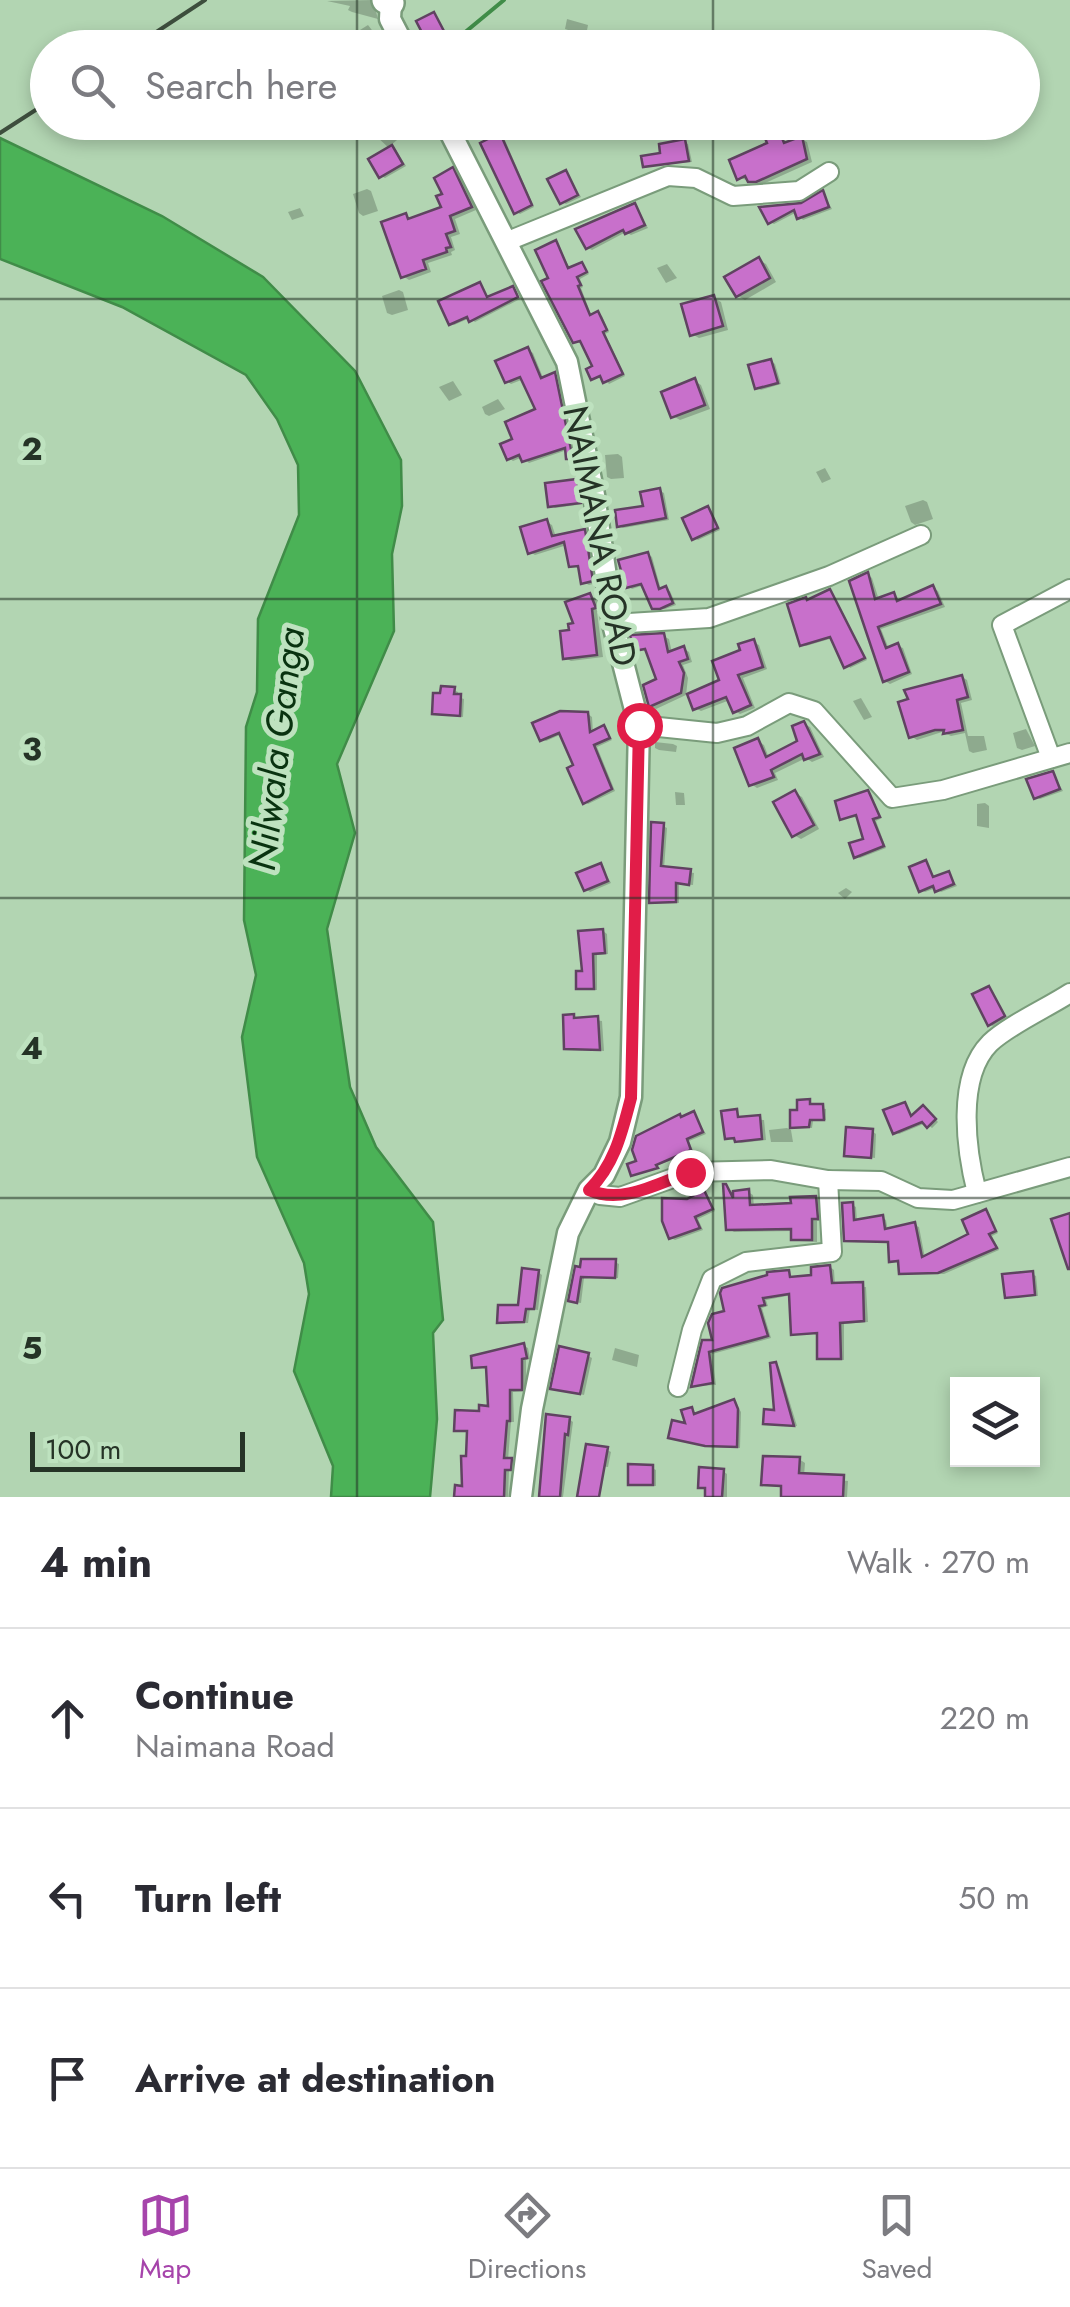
<!DOCTYPE html>
<meta charset="utf-8">
<style>
:root{--surface:#fff;--page:#f7f7f7;--text:#2b2b33;--muted:#7c7c81;--line:#e1e1e2;--accent:#a644ab}
body{margin:0;font-family:Jost,sans-serif;background:var(--page);color:var(--text)}
.controls{position:absolute;right:30px;bottom:30px;display:grid;overflow:hidden;border-radius:0px;box-shadow:0 5px 15px #0003}
.controls button{width:90px;height:90px;display:grid;place-items:center;padding:0;border:0;border-bottom:2px solid var(--line);background:var(--surface);color:var(--text);font:50px sans-serif}
.scale{position:absolute;left:30px;bottom:25px;width:215px;box-sizing:border-box;padding-left:10px;border:5px solid #253326;border-top:0;font-size:28px;line-height:35px;white-space:nowrap;color:#253326;-webkit-text-stroke:8px #bee2bf;paint-order:stroke}
.stop{position:absolute;width:30px;height:30px;margin:-22px;border:8px solid #e11d48;border-radius:50%;background:#fff}
.stop.end{background:#e11d48;border-color:#fff;box-shadow:0 2px 10px #0008}
.list{margin:0;padding:0;list-style:none}
h2{display:flex;justify-content:space-between;align-items:center;height:130px;margin:0;padding:0 40px;font-size:42px}
h2 small{font-size:32px;font-weight:400;color:var(--muted)}
.list li{display:grid;grid-template-columns:65px 1fr auto;gap:30px;align-items:center;box-sizing:border-box;height:180px;padding:0 40px;border-top:2px solid var(--line)}
.list b{display:block;font-size:38px;white-space:nowrap}
.list p{margin:0;font-size:32px;white-space:nowrap;color:var(--muted)}
.list em{font-size:32px;font-style:normal;color:var(--muted)}
.icon{flex:none;width:55px;height:55px;fill:none;stroke:currentColor;stroke-width:2;stroke-linecap:round;stroke-linejoin:round}
.map{position:relative;flex:none;width:1070px;height:1497px;overflow:hidden}
.search{position:absolute;background:var(--surface);box-shadow:0 5px 15px #0003;left:30px;right:30px;top:30px;height:110px;display:flex;align-items:center;gap:25px;box-sizing:border-box;padding:0 35px;border-radius:55px;color:var(--muted);font-size:38px}
.sheet{height:670px;background:var(--surface)}
nav{display:flex;justify-content:space-around;align-items:center;box-sizing:border-box;height:140px;border-top:2px solid var(--line);background:var(--surface);font-size:28px;color:var(--muted)}
nav a{display:grid;justify-items:center;gap:5px}
nav .on{color:var(--accent)}
.map>svg:first-child{display:block}
</style>
<div class="map">
<svg width="1070" height="1497" viewBox="0 0 1070 1497">
<rect width="100%" height="100%" fill="#b2d5b2"/>
<polygon fill="#4bb257" stroke="#408c48" stroke-width="2.5" points="0,138 162,216 263,277 355,371 401,460 402,506 392,554 394,631 337,764 355,833 327,929 350,1087 376,1147 433,1222 443,1320 433,1333 437,1419 430,1497 331,1497 333,1466 294,1371 309,1294 304,1263 257,1157 242,1037 256,975 244,920 246,727 257,692 258,619 299,515 298,465 277,419 246,375 122,307 0,259"/>
<g fill="#0003">
<polygon points="373,0 378,19 352,12 348,10 350,6 327,1"/>
<polygon points="434,14 449,37 434,45 429,43"/>
<polygon points="567,19 588,25 586,36 565,29"/>
<polygon points="368,25 378,38 362,47 352,35"/>
<polygon points="528,34 532,37 543,44 540,48 529,48 522,41"/>
<polygon points="391,123 404,134 390,146 396,150 406,166 385,178 381,176 390,149 376,136"/>
<polygon points="780,135 788,144 801,139 807,142 812,162 763,184 739,178"/>
<polygon points="500,136 504,138 534,207 520,214 516,212"/>
<polygon points="684,142 688,144 692,162 645,166"/>
<polygon points="453,170 459,174 476,210 455,219 460,234 451,237 455,250 451,252 452,255 428,263 431,272 409,280 403,276 406,216 413,220 444,209"/>
<polygon points="566,173 581,197 566,204 562,202"/>
<polygon points="367,189 371,191 378,211 363,216 359,213 353,194"/>
<polygon points="823,193 832,209 803,220 797,212 774,224 770,222"/>
<polygon points="635,206 648,228 631,235 626,232 592,250 588,248"/>
<polygon points="300,208 304,216 292,220 288,212"/>
<polygon points="556,243 571,270 582,264 589,274 580,279 583,287 581,288 592,317 598,314 602,316 609,332 605,334 625,376 609,384 603,377 593,378 595,367 583,342 575,342 551,279"/>
<polygon points="759,260 766,264 776,282 745,300 738,296"/>
<polygon points="667,264 677,278 666,283 657,268"/>
<polygon points="479,285 489,299 513,288 520,299 475,322 470,318 454,325 451,323"/>
<polygon points="399,290 403,292 408,310 392,315 387,313 382,296"/>
<polygon points="714,298 721,302 728,330 699,338 692,334"/>
<polygon points="528,350 533,353 544,380 555,375 559,377 576,460 568,458 567,450 529,463 523,457 513,461 509,458 516,440 539,411 524,379 511,384 507,381"/>
<polygon points="771,361 775,364 781,384 761,390 757,388"/>
<polygon points="453,381 462,395 449,401 439,387"/>
<polygon points="694,381 701,385 710,409 680,420 673,416"/>
<polygon points="498,399 505,409 489,416 485,414 482,407"/>
<polygon points="618,454 622,457 624,478 611,479 607,477 605,455"/>
<polygon points="825,468 831,479 822,483 816,472"/>
<polygon points="576,482 580,484 584,504 555,508 551,505"/>
<polygon points="660,491 664,493 669,520 623,528 619,526 646,509"/>
<polygon points="923,500 927,502 933,519 915,525 911,522 905,506"/>
<polygon points="708,509 720,530 698,540 694,538"/>
<polygon points="547,522 552,525 556,537 585,532 590,535 597,583 589,585 583,582 581,568 571,566 567,545 535,555 530,552"/>
<polygon points="648,554 652,557 661,590 670,591 676,605 665,609 654,607 644,585 632,589 628,586"/>
<polygon points="868,575 872,578 879,600 894,594 901,602 933,588 938,591 945,607 881,629 889,649 898,646 903,648 912,674 890,684 885,681"/>
<polygon points="830,592 867,660 850,668 833,638 806,646 802,644 810,602"/>
<polygon points="590,595 596,599 601,611 597,612 603,657 571,661 565,658 572,632"/>
<polygon points="663,636 669,639 672,653 683,648 689,652 692,662 683,665 688,678 686,695 656,709 651,706 659,680 648,651 636,649"/>
<polygon points="753,642 759,645 767,669 743,678 755,708 740,714 735,711 730,700 701,711 695,708 723,681 743,651"/>
<polygon points="962,677 967,680 972,700 961,703 968,736 984,736 987,750 973,753 969,751 965,733 951,736 942,732 917,740 911,736"/>
<polygon points="454,690 458,692 458,697 464,699 463,717 435,713"/>
<polygon points="861,698 872,717 864,720 853,701"/>
<polygon points="588,714 592,717 593,733 604,728 612,740 597,747 615,791 588,804 585,802 576,766 562,734 546,741 542,739"/>
<polygon points="804,724 810,727 824,757 812,762 806,758 775,773 778,780 757,788 751,784 758,741 764,745 769,758 801,743"/>
<polygon points="1026,729 1035,746 1022,750 1017,748 1013,733"/>
<polygon points="655,742 673,744 677,746 676,752 659,750 655,748"/>
<polygon points="1053,774 1063,791 1040,799 1036,797"/>
<polygon points="675,792 684,793 685,805 676,805"/>
<polygon points="795,793 802,797 819,829 801,839 794,835"/>
<polygon points="868,793 882,818 876,821 886,848 860,858 856,856 867,840 859,817 842,818"/>
<polygon points="985,803 989,806 989,828 977,826 977,804"/>
<polygon points="663,826 667,828 664,869 694,873 693,885 679,884 679,903 651,901"/>
<polygon points="926,863 935,879 948,873 957,886 941,892 936,888 925,892 921,890"/>
<polygon points="601,866 611,883 590,892 586,889"/>
<polygon points="846,888 852,892 845,899 838,893"/>
<polygon points="603,931 607,934 608,954 597,955 597,990 583,990 579,987"/>
<polygon points="989,989 1006,1018 993,1026 990,1025"/>
<polygon points="574,1017 602,1021 604,1051 567,1047"/>
<polygon points="809,1102 812,1107 826,1109 826,1120 813,1121 812,1128 793,1126 799,1112"/>
<polygon points="905,1104 913,1117 927,1110 938,1122 932,1128 926,1123 899,1134 895,1132"/>
<polygon points="736,1112 741,1119 764,1120 766,1140 741,1143 727,1138"/>
<polygon points="694,1114 706,1134 689,1141 694,1153 633,1173 639,1162 683,1119"/>
<polygon points="787,1128 791,1130 793,1142 771,1142 769,1130"/>
<polygon points="872,1131 876,1134 875,1158 847,1155"/>
<polygon points="726,1186 733,1193 748,1192 753,1195 754,1207 794,1206 816,1198 821,1201 822,1221 817,1221 817,1242 799,1241 793,1238 793,1231 734,1232 729,1229"/>
<polygon points="704,1193 715,1211 698,1219 703,1230 675,1240 671,1238 687,1201"/>
<polygon points="852,1205 856,1207 857,1222 882,1217 886,1220 888,1231 914,1225 919,1227 925,1258 971,1235 986,1212 998,1233 992,1236 999,1250 944,1274 906,1274 902,1272 901,1262 891,1261 891,1243 846,1239"/>
<polygon points="615,1262 619,1264 618,1278 584,1278 581,1303 574,1302 577,1269"/>
<polygon points="830,1267 834,1270 835,1286 866,1287 868,1322 844,1324 844,1360 819,1358 819,1334 794,1333 792,1295 766,1300 768,1306 762,1308 771,1338 712,1354 716,1385 694,1386 704,1342 715,1343 727,1313 789,1272 793,1279 814,1277"/>
<polygon points="538,1272 542,1275 538,1310 530,1309 528,1323 499,1322 520,1308"/>
<polygon points="1032,1274 1036,1276 1038,1296 1007,1297"/>
<polygon points="524,1346 528,1348 530,1359 526,1360 526,1391 513,1392 514,1422 511,1422 508,1460 516,1463 515,1471 509,1471 508,1497 456,1497 464,1489 469,1432 456,1429 490,1408 488,1368 475,1367"/>
<polygon points="615,1348 639,1355 637,1367 612,1360"/>
<polygon points="588,1356 592,1358 584,1395 553,1388"/>
<polygon points="775,1364 779,1367 797,1426 766,1423 777,1412"/>
<polygon points="734,1401 741,1412 740,1448 711,1447 675,1439 688,1426 692,1410 697,1416"/>
<polygon points="569,1419 573,1422 563,1497 541,1497"/>
<polygon points="607,1450 611,1452 608,1467 599,1466 596,1497 580,1497"/>
<polygon points="799,1459 805,1463 804,1476 848,1481 847,1497 784,1497 784,1487 763,1483"/>
<polygon points="652,1468 656,1470 656,1486 630,1484"/>
<polygon points="723,1471 727,1474 727,1497 707,1497 708,1489 700,1486"/>
</g>
<g fill="none" stroke-linecap="round" stroke-linejoin="round">
<polyline stroke="#408c48" stroke-width="4" points="446,48 504,0"/>
</g>
<g fill="#c870cb" stroke="#604361" stroke-width="2.5">
<polygon points="434,12 446,35 428,44 416,21"/>
<polygon points="500,133 532,205 514,214 480,143"/>
<polygon points="780,133 784,143 802,136 807,159 756,182 748,182 745,176 737,180 729,160 767,143 765,138"/>
<polygon points="685,139 689,161 643,167 641,156 660,153 659,144"/>
<polygon points="392,145 403,164 379,178 368,159"/>
<polygon points="453,167 472,207 450,216 455,231 446,234 451,247 446,248 447,252 423,260 426,269 401,278 381,222 406,213 408,219 441,207 436,196 442,194 434,178"/>
<polygon points="566,170 578,195 560,204 547,179"/>
<polygon points="823,190 829,207 797,219 794,210 768,224 759,207 801,203"/>
<polygon points="635,203 645,225 625,234 623,230 586,249 575,229"/>
<polygon points="556,240 568,268 582,262 587,272 577,277 581,285 578,286 590,315 598,311 607,330 603,332 623,374 603,383 600,376 591,380 586,369 592,366 580,341 573,343 541,281 548,278 535,250"/>
<polygon points="759,257 770,278 736,297 724,277"/>
<polygon points="480,282 487,297 513,286 518,297 469,322 467,317 449,325 438,301"/>
<polygon points="714,295 723,326 690,336 681,304"/>
<polygon points="528,347 541,378 555,372 573,459 566,459 565,448 522,462 519,455 507,460 500,444 512,439 505,422 535,409 520,377 505,383 495,361"/>
<polygon points="771,359 778,383 755,389 748,365"/>
<polygon points="695,378 705,405 671,418 661,392"/>
<polygon points="577,479 581,503 548,507 545,483"/>
<polygon points="660,488 666,518 617,527 615,510 643,506 640,492"/>
<polygon points="708,506 718,528 692,540 682,518"/>
<polygon points="547,519 552,536 585,529 593,581 581,584 578,566 569,567 564,542 528,554 520,527"/>
<polygon points="648,552 659,589 666,586 673,603 660,609 652,609 641,584 626,588 618,560"/>
<polygon points="868,572 875,599 894,592 897,601 933,585 941,604 878,627 886,648 898,643 909,672 883,682 849,581"/>
<polygon points="830,589 865,658 844,668 830,637 800,646 787,604 806,597 807,600"/>
<polygon points="590,593 596,608 592,609 597,655 563,659 560,631 569,630 568,624 573,623 565,602"/>
<polygon points="664,633 668,652 684,646 688,659 679,662 684,673 681,693 649,707 643,685 656,679 645,649 634,651 630,635"/>
<polygon points="754,639 763,667 738,675 751,705 733,713 726,697 693,710 687,694 719,680 712,661 740,650 738,644"/>
<polygon points="962,675 968,697 957,700 963,730 943,734 944,730 935,730 909,738 898,702 908,699 904,690"/>
<polygon points="441,686 455,687 454,694 461,694 460,716 432,714 433,693 440,693"/>
<polygon points="560,711 588,712 590,732 604,725 610,738 594,745 612,789 583,804 567,768 573,765 559,733 540,741 532,723"/>
<polygon points="804,721 820,754 804,760 802,754 771,770 774,777 749,786 734,748 758,738 766,757 797,741 792,726"/>
<polygon points="1053,771 1060,789 1034,799 1026,779"/>
<polygon points="795,790 814,825 792,837 773,802"/>
<polygon points="868,790 880,817 873,819 884,846 854,858 849,843 863,839 856,815 840,820 835,801"/>
<polygon points="651,822 664,823 661,866 691,869 689,885 676,883 676,902 649,903"/>
<polygon points="926,860 933,877 949,871 954,884 935,892 933,886 919,892 909,867"/>
<polygon points="601,863 608,881 584,891 576,873"/>
<polygon points="603,929 605,953 593,954 594,989 576,989 576,971 582,971 578,931"/>
<polygon points="989,986 1005,1016 988,1026 972,994"/>
<polygon points="574,1014 574,1018 598,1016 600,1050 564,1049 563,1015"/>
<polygon points="810,1099 810,1104 823,1104 824,1120 810,1120 809,1127 790,1128 790,1110 797,1110 797,1100"/>
<polygon points="905,1102 911,1116 923,1105 936,1119 927,1128 922,1122 893,1134 883,1110"/>
<polygon points="737,1109 738,1117 760,1115 762,1139 735,1142 734,1138 725,1139 721,1111"/>
<polygon points="694,1111 703,1132 687,1139 691,1150 656,1165 658,1168 631,1176 627,1164 636,1161 632,1150 636,1136 680,1114 681,1117"/>
<polygon points="846,1127 873,1129 871,1158 844,1156"/>
<polygon points="723,1184 726,1184 733,1198 733,1191 749,1189 750,1205 791,1203 790,1197 816,1196 818,1219 812,1219 812,1240 791,1240 791,1229 726,1230"/>
<polygon points="704,1190 713,1209 695,1217 700,1228 669,1239 662,1221 662,1198 687,1199"/>
<polygon points="853,1202 854,1220 883,1215 885,1229 915,1222 922,1257 968,1234 962,1220 986,1209 996,1231 989,1234 997,1248 938,1273 899,1274 898,1261 889,1262 888,1242 844,1241 842,1203"/>
<polygon points="1070,1213 1070,1269 1068,1269 1051,1219"/>
<polygon points="581,1259 616,1259 615,1278 581,1277 577,1303 568,1301 575,1266 580,1267"/>
<polygon points="830,1265 832,1283 863,1282 864,1321 840,1323 841,1359 817,1359 817,1333 791,1335 789,1294 763,1298 765,1305 759,1306 768,1336 709,1352 713,1383 691,1387 702,1340 712,1340 708,1323 712,1314 724,1311 720,1293 722,1288 767,1275 767,1272 789,1270 790,1277 811,1275 811,1267"/>
<polygon points="522,1268 539,1270 534,1309 526,1309 524,1322 497,1323 498,1305 518,1305"/>
<polygon points="1033,1271 1035,1295 1005,1298 1002,1274"/>
<polygon points="524,1343 527,1358 522,1359 522,1390 510,1390 510,1421 507,1421 504,1458 512,1458 511,1470 505,1470 504,1497 454,1497 455,1485 462,1486 461,1456 466,1456 467,1431 454,1431 455,1410 479,1411 479,1405 488,1406 486,1367 472,1368 471,1356"/>
<polygon points="559,1346 589,1353 580,1394 550,1389"/>
<polygon points="776,1362 794,1426 763,1424 764,1409 774,1410 770,1363"/>
<polygon points="734,1399 738,1409 737,1447 705,1446 668,1438 672,1420 685,1423 681,1410 692,1407 694,1414"/>
<polygon points="546,1414 570,1417 568,1435 565,1434 560,1497 539,1497"/>
<polygon points="586,1444 608,1447 599,1497 577,1497"/>
<polygon points="763,1456 800,1457 799,1473 844,1475 843,1497 781,1497 781,1486 761,1485"/>
<polygon points="628,1464 653,1465 653,1485 628,1485"/>
<polygon points="699,1467 724,1469 722,1497 705,1497 705,1488 698,1488"/>
</g>
<g fill="none" stroke-linecap="round" stroke-linejoin="round">
<defs>
<g id="minor">
<polyline points="508,241 668,176 696,178 733,196 799,191 829,172"/>
<polyline points="613,624 709,618 829,576 921,535"/>
<polyline points="639,725 717,733 747,726 789,703 814,711 892,798 943,790 1070,753"/>
<polyline points="1051,758 1002,625 1070,589"/>
<polyline points="589,1190 600,1195 620,1197 690,1172 771,1170 828,1180 881,1181 918,1198 953,1200 1070,1167"/>
<path d="M977 1193C966 1150 956 1077 990 1043 1009 1025 1047 1008 1070 993"/>
<polyline points="678,1387 692,1330 712,1279 746,1262 832,1252 828,1180"/>
</g>
<g id="tertiary">
<polyline points="391,0 390,19 405,48"/>
<polyline points="445,122 567,362 594,495 613,624 639,725 631,1097 620,1142 604,1175 589,1190 568,1233 532,1409 521,1497"/>
</g>
<polyline id="secondary" points="385,0 391,3"/>
</defs>
<use href="#minor" stroke="#7a9c7b" stroke-width="22"/>
<use href="#tertiary" stroke="#7a9c7b" stroke-width="25"/>
<use href="#secondary" stroke="#7a9c7b" stroke-width="30"/>
<use href="#minor" stroke="#fff" stroke-width="18"/>
<use href="#tertiary" stroke="#fff" stroke-width="20"/>
<use href="#secondary" stroke="#fff" stroke-width="25"/>
<g stroke="#3d4e3d" stroke-width="4">
<polyline points="132,48 205,0"/>
<polyline points="0,133 48,102"/>
</g>
</g>
<g fill="none" stroke-linecap="round" stroke-linejoin="round">
<path stroke="#e11d48" stroke-width="12" d="M639 725 631 1098C622 1132 615 1164 589 1190 622 1205 658 1183 690 1172"/>
</g>
<path fill="none" stroke="#253326" stroke-width="2.5" stroke-opacity="0.55" d="M357 0V48M713 0V48M357 122V1497M713 122V1497M0 299H1070M0 599H1070M0 898H1070M0 1198H1070"/>
<g text-anchor="middle" dominant-baseline="central" stroke-width="10" stroke-linejoin="round" paint-order="stroke">
<g font-size="35" fill="#253326" stroke="#bee2bf">
<text transform="translate(600 536) rotate(79)">NAIMANA ROAD</text>
</g>
<g font-size="38" font-style="italic" fill="#093310" stroke="#bee2bf">
<text transform="translate(276 749) rotate(-83)">Nilwala Ganga</text>
</g>
</g>
<g font-size="32" text-anchor="middle" font-weight="bold" fill="#253326" stroke="#bee2bf" stroke-width="10" stroke-linejoin="round" paint-order="stroke">
<text x="32" y="460">2</text>
<text x="32" y="760">3</text>
<text x="32" y="1059">4</text>
<text x="32" y="1359">5</text>
</g>
</svg>
<div class="controls">
<button><svg class="icon" aria-label="layers" viewBox="0 0 24 24"><path d="M12 4l9 5-9 5-9-5zM3 14l9 5 9-5"/></svg></button>
</div>
<div class="scale">100 m</div>
<div class="stop" style="left:639px;top:725px"></div>
<div class="stop end" style="left:690px;top:1172px"></div>
<div class="search"><svg class="icon" aria-label="search" viewBox="0 0 24 24"><circle cx="10" cy="10" r="6"/><path d="M15 15l6 6"/></svg>Search here</div>
</div>
<section class="sheet">
<h2>4 min<small>Walk · 270 m</small></h2>
<ul class="list">
<li><svg class="icon" aria-label="ahead" viewBox="0 0 24 24"><path d="M12 20V5M6 11l6-6 6 6"/></svg><div><b>Continue</b><p>Naimana Road</p></div><em>220 m</em></li>
<li><svg class="icon" aria-label="left" viewBox="0 0 24 24"><path d="M17 20v-9H6M10 6l-5 5 5 5"/></svg><div><b>Turn left</b></div><em>50 m</em></li>
<li><svg class="icon" aria-label="arrive" viewBox="0 0 24 24"><path d="M6 21V4h12l-3 4 3 4H6"/></svg><div><b>Arrive at destination</b></div></li>
</ul>
</section>
<nav>
<a class="on"><svg class="icon" aria-label="map" viewBox="0 0 24 24"><path d="M3 6l6-2 6 2 6-2v14l-6 2-6-2-6 2zM9 4v14M15 6v14"/></svg>Map</a>
<a><svg class="icon" aria-label="directions" viewBox="0 0 24 24"><path d="M12 3l9 9-9 9-9-9zM9 14v-3h6M13 9l2 2-2 2"/></svg>Directions</a>
<a><svg class="icon" aria-label="saved" viewBox="0 0 24 24"><path d="M7 4h10v16l-5-4-5 4z"/></svg>Saved</a>
</nav>
